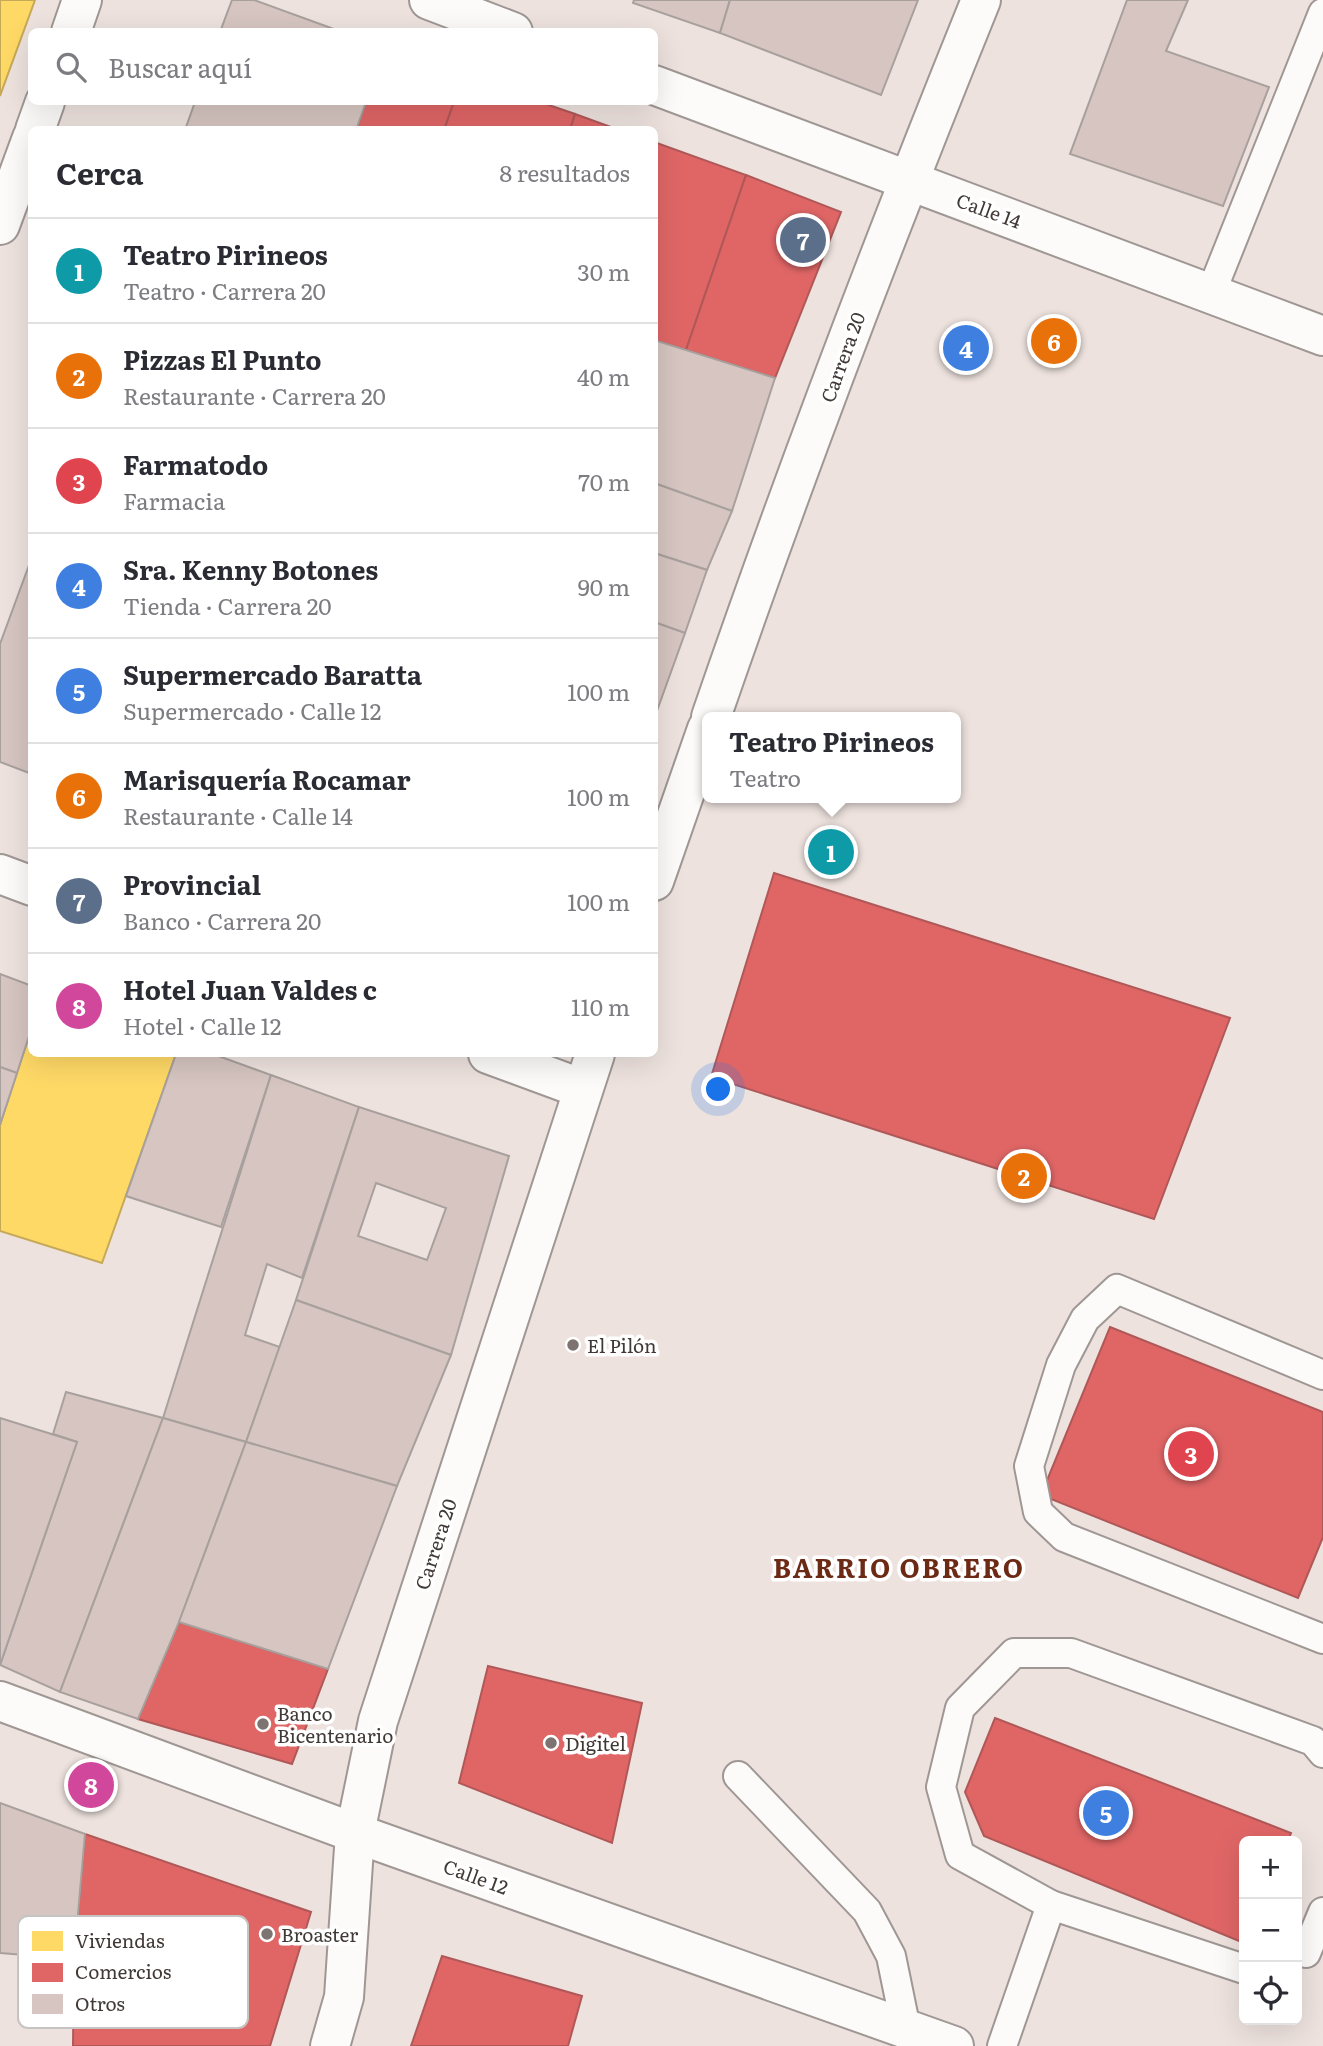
<!DOCTYPE html>
<html lang="es">
<meta charset="utf-8">
<style>
:root{--surface:#fff;--page:#f2f2f3;--text:#2b2b33;--muted:#7c7c81;--line:#e1e1e2;--accent:#0b8043}
body{margin:0;font-family:Literata,serif;background:var(--page);color:var(--text)}
.controls{position:absolute;right:21px;bottom:21px;display:grid;overflow:hidden;border-radius:10px;box-shadow:0 7px 28px #0002}
.controls button{width:63px;height:63px;display:grid;place-items:center;padding:0;border:0;border-bottom:2px solid var(--line);background:var(--surface);color:var(--text);font:35px sans-serif}
.you{position:absolute;left:719px;top:1090px;width:24px;height:24px;margin:-18px;border:5px solid #fff;border-radius:50%;background:#1a73e8;box-shadow:0 0 0 10px #1a73e833}
.badge{display:grid;place-items:center;width:46px;height:46px;border-radius:50%;background:var(--accent);color:#fff;font-size:23px;font-weight:700}
.pin{position:absolute;translate:-50% -50%;border:4px solid #fff;box-shadow:0 2px 7px #0006}
.popup{position:absolute;left:702px;top:712px;width:259px;height:91px;box-sizing:border-box;display:grid;place-content:center;border-radius:10px;background:var(--surface);filter:drop-shadow(0 2px 5px #0005);font-size:23px;white-space:nowrap;color:var(--muted)}
.popup b{font-size:26px;color:var(--text)}
.popup::after{content:'';position:absolute;left:50%;top:100%;margin-left:-14px;border:14px solid transparent;border-top-color:var(--surface)}
.list{margin:0;padding:0;list-style:none}
h2{display:flex;justify-content:space-between;align-items:center;height:91px;margin:0;padding:0 28px;font-size:30px}
h2 small{font-size:23px;font-weight:400;color:var(--muted)}
.list li{display:grid;grid-template-columns:46px 1fr auto;gap:21px;align-items:center;box-sizing:border-box;height:105px;padding:0 28px;border-top:2px solid var(--line)}
.list b{display:block;font-size:26px;white-space:nowrap}
.list p{margin:0;font-size:23px;white-space:nowrap;color:var(--muted)}
.list em{font-size:23px;font-style:normal;color:var(--muted)}
.icon{flex:none;width:38px;height:38px;fill:none;stroke:currentColor;stroke-width:2;stroke-linecap:round;stroke-linejoin:round}
.map{position:relative;flex:none;width:1323px;height:2046px;overflow:hidden}
.search{position:absolute;background:var(--surface);box-shadow:0 7px 28px #0002;left:28px;top:28px;width:630px;height:77px;display:flex;align-items:center;gap:18px;box-sizing:border-box;padding:0 24px;border-radius:10px;color:var(--muted);font-size:26px}
.panel{position:absolute;background:var(--surface);box-shadow:0 7px 28px #0002;left:28px;top:126px;width:630px;height:931px;border-radius:10px}
.map>svg:first-child{display:block}
</style>
<div class="map">
<svg width="1323" height="2046" viewBox="0 0 1323 2046">
<rect width="100%" height="100%" fill="#ede2de"/>
<g fill="#ffd966" stroke="#c6a958" stroke-width="2">
<polygon points="0,0 35,0 0,96"/>
<polygon points="32,1027 32,1054 176,1054 102,1263 0,1231 0,1125"/>
</g>
<g fill="#e06666" stroke="#b05858" stroke-width="2">
<polygon points="366,102 454,102 444,130 356,130"/>
<polygon points="454,102 540,102 575,114 570,130 444,130"/>
<polygon points="575,114 619,130 570,130"/>
<polygon points="654,142 746,175 686,350 654,340"/>
<polygon points="746,175 841,212 775,378 686,350"/>
<polygon points="774,873 1230,1018 1154,1219 711,1077"/>
<polygon points="1110,1327 1323,1412 1323,1537 1298,1598 1041,1495"/>
<polygon points="179,1622 328,1669 292,1764 138,1719"/>
<polygon points="488,1666 642,1703 612,1843 459,1783"/>
<polygon points="995,1718 1291,1833 1288,1841 1244,1841 1244,1943 984,1836 965,1792"/>
<polygon points="85,1834 311,1912 270,2046 73,2046 74,1959"/>
<polygon points="442,1956 582,1996 568,2046 411,2046"/>
</g>
<g fill="#d6c5c0" stroke="#a8a09d" stroke-width="2" fill-rule="evenodd">
<polygon points="232,0 254,0 342,32 220,32"/>
<polygon points="634,0 730,0 720,33 633,3"/>
<polygon points="730,0 918,0 881,95 720,33"/>
<polygon points="1127,0 1188,0 1166,51 1269,87 1223,206 1070,154"/>
<polygon points="195,102 366,102 356,130 185,130"/>
<polygon points="654,340 775,378 732,511 654,483"/>
<polygon points="654,483 732,511 707,570 654,553"/>
<polygon points="654,553 707,570 685,633 654,622"/>
<polygon points="32,557 32,774 0,762 0,644"/>
<polygon points="654,622 685,633 654,719"/>
<polygon points="0,974 32,986 32,1027 17,1073 0,1067"/>
<polygon points="176,1054 213,1054 271,1075 221,1227 126,1196"/>
<polygon points="0,1067 17,1073 0,1125"/>
<polygon points="271,1075 359,1107 302,1278 267,1264 245,1335 280,1347 246,1442 163,1418"/>
<path d="M359 1107 509 1156 451 1355 296 1300ZM376 1183 446 1208 427 1260 358 1236Z"/>
<polygon points="296,1300 451,1355 397,1486 246,1442"/>
<polygon points="66,1392 163,1418 60,1692 0,1665 77,1442 53,1434"/>
<polygon points="0,1418 77,1442 0,1665"/>
<polygon points="163,1418 246,1442 179,1622 138,1719 60,1692"/>
<polygon points="246,1442 397,1486 328,1669 179,1622"/>
<polygon points="0,1803 85,1834 74,1959 0,1953"/>
</g>
<g fill="none" stroke-linecap="round" stroke-linejoin="round">
<defs>
<g id="lane">
<polyline points="1211,293 1323,13"/>
<polyline points="1323,1375 1117,1289 1085,1319 1061,1365 1029,1466 1038,1512 1064,1537 1323,1639"/>
<polyline points="738,1776 867,1911 891,1956 906,2029"/>
<polyline points="1306,1953 1323,1912"/>
<polyline points="1244,1969 1051,1905 960,1855 941,1787 960,1708 1014,1653 1071,1653 1313,1741 1323,1753"/>
<polyline points="1002,2046 1051,1905"/>
</g>
<g id="street">
<polyline points="429,0 513,32"/>
<polyline points="71,32 82,0"/>
<polyline points="654,85 1323,336"/>
<polyline points="35,130 45,102"/>
<polyline points="0,225 32,138"/>
<path d="M711 717C794 476 885 237 981 0"/>
<polyline points="0,874 32,886"/>
<polyline points="654,881 707,729"/>
<polyline points="488,1054 583,1089"/>
<polyline points="0,1701 355,1833 954,2046"/>
<polyline points="330,2046 344,1997 355,1833 378,1721 595,1054"/>
</g>
</defs>
<use href="#lane" stroke="#9f9794" stroke-width="32"/>
<use href="#street" stroke="#9f9794" stroke-width="42"/>
<use href="#lane" stroke="#fcfbfa" stroke-width="28"/>
<use href="#street" stroke="#fcfbfa" stroke-width="38"/>
</g>
<g fill="#7d7471" stroke="#fff" stroke-width="2.5">
<circle cx="573" cy="1345" r="7"/>
<circle cx="263" cy="1724" r="7"/>
<circle cx="551" cy="1743" r="7"/>
<circle cx="267" cy="1934" r="7"/>
</g>
<g text-anchor="middle" dominant-baseline="central" stroke-width="7" stroke-linejoin="round" paint-order="stroke">
<g font-size="19" fill="#413936" stroke="#fff">
<text transform="translate(989 210) rotate(20)">Calle 14</text>
<text transform="translate(842 357) rotate(-70)">Carrera 20</text>
<text transform="translate(435 1544) rotate(-72)">Carrera 20</text>
<text transform="translate(476 1876) rotate(20)">Calle 12</text>
</g>
<g font-size="19" fill="#413936" stroke="#fff" text-anchor="start">
<text x="587" y="1345">El Pilón</text>
<text x="277" y="1713">Banco<tspan x="277" dy="22">Bicentenario</tspan></text>
<text x="565" y="1743">Digitel</text>
<text x="281" y="1934">Broaster</text>
</g>
<g font-size="26" font-weight="bold" letter-spacing="2" fill="#6c2a15" stroke="#fff">
<text x="899" y="1566">BARRIO OBRERO</text>
</g>
</g>
<rect x="18" y="1916" width="230" height="112" rx="10" fill="#fff" stroke="#c6c4c3" stroke-width="2"/>
<rect x="32" y="1931" width="31" height="20" fill="#ffd966"/>
<rect x="32" y="1963" width="31" height="19" fill="#e06666"/>
<rect x="32" y="1994" width="31" height="20" fill="#d6c5c0"/>
<g font-size="19" fill="#413936">
<text x="75" y="1948">Viviendas</text>
<text x="75" y="1979">Comercios</text>
<text x="75" y="2011">Otros</text>
</g>
</svg>
<div class="controls">
<button>+</button>
<button>−</button>
<button><svg class="icon" aria-label="locate" viewBox="0 0 24 24"><circle cx="12" cy="12" r="6"/><path d="M12 2v4M12 18v4M2 12h4M18 12h4"/></svg></button>
</div>
<div class="you"></div>
<div class="pin badge" style="left:831px;top:852px;background:#0f9aa8">1</div>
<div class="popup"><b>Teatro Pirineos</b>Teatro</div>
<div class="pin badge" style="left:1024px;top:1176px;background:#e8710a">2</div>
<div class="pin badge" style="left:1191px;top:1454px;background:#e0444e">3</div>
<div class="pin badge" style="left:966px;top:348px;background:#3f7fe0">4</div>
<div class="pin badge" style="left:1106px;top:1813px;background:#3f7fe0">5</div>
<div class="pin badge" style="left:1054px;top:341px;background:#e8710a">6</div>
<div class="pin badge" style="left:803px;top:240px;background:#5c6f8a">7</div>
<div class="pin badge" style="left:91px;top:1785px;background:#d1479c">8</div>
<div class="search"><svg class="icon" aria-label="search" viewBox="0 0 24 24"><circle cx="10" cy="10" r="6"/><path d="M15 15l6 6"/></svg>Buscar aquí</div>
<section class="panel">
<h2>Cerca<small>8 resultados</small></h2>
<ul class="list">
<li><span class="badge" style="background:#0f9aa8">1</span><div><b>Teatro Pirineos</b><p>Teatro · Carrera 20</p></div><em>30 m</em></li>
<li><span class="badge" style="background:#e8710a">2</span><div><b>Pizzas El Punto</b><p>Restaurante · Carrera 20</p></div><em>40 m</em></li>
<li><span class="badge" style="background:#e0444e">3</span><div><b>Farmatodo</b><p>Farmacia</p></div><em>70 m</em></li>
<li><span class="badge" style="background:#3f7fe0">4</span><div><b>Sra. Kenny Botones</b><p>Tienda · Carrera 20</p></div><em>90 m</em></li>
<li><span class="badge" style="background:#3f7fe0">5</span><div><b>Supermercado Baratta</b><p>Supermercado · Calle 12</p></div><em>100 m</em></li>
<li><span class="badge" style="background:#e8710a">6</span><div><b>Marisquería Rocamar</b><p>Restaurante · Calle 14</p></div><em>100 m</em></li>
<li><span class="badge" style="background:#5c6f8a">7</span><div><b>Provincial</b><p>Banco · Carrera 20</p></div><em>100 m</em></li>
<li><span class="badge" style="background:#d1479c">8</span><div><b>Hotel Juan Valdes c</b><p>Hotel · Calle 12</p></div><em>110 m</em></li>
</ul>
</section>
</div>
